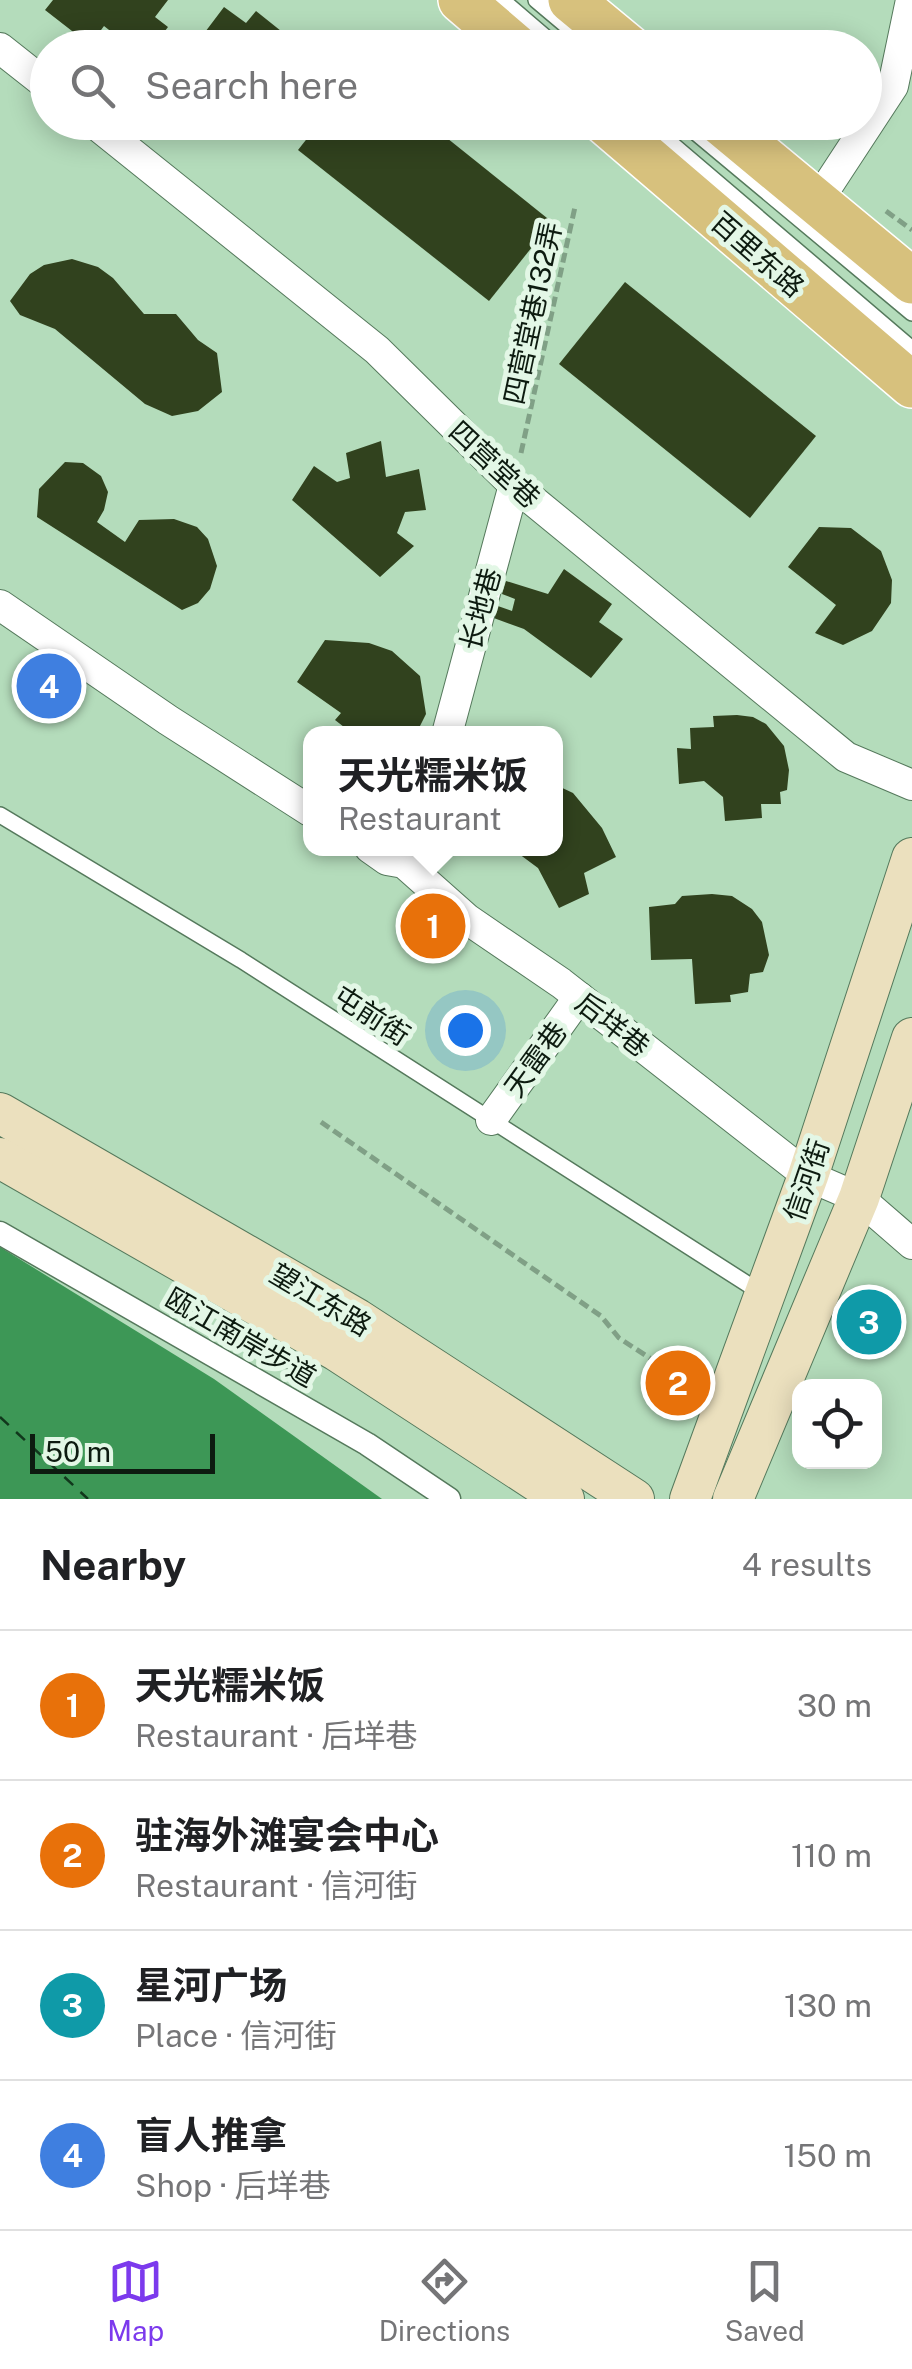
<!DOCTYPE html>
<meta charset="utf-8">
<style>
:root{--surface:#fff;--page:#f2f2f2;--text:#202124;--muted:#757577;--line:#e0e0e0;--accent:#7c3aed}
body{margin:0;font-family:"Public Sans","Noto Sans SC",sans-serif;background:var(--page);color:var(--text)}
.controls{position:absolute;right:30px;bottom:30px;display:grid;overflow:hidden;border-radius:20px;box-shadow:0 5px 25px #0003}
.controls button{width:90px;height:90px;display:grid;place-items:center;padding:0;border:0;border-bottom:2px solid var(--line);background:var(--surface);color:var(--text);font:50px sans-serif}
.scale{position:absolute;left:30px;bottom:25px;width:185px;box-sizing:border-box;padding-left:10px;border:5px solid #0d1b10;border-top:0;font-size:28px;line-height:35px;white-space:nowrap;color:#0d1b10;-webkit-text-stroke:8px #e3f7e6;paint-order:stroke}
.you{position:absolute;left:465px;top:1030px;width:35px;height:35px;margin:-25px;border:8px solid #fff;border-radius:50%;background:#1a73e8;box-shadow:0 0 0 15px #1a73e833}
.badge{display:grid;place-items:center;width:65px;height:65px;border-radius:50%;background:var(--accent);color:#fff;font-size:32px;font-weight:700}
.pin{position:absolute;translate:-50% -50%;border:5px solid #fff;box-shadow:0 2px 10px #0006}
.popup{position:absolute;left:303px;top:726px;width:260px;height:130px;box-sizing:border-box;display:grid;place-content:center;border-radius:20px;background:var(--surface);filter:drop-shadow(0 2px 8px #0005);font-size:32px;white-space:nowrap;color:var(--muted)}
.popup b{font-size:38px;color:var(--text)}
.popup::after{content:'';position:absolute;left:50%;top:100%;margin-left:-20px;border:20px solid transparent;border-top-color:var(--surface)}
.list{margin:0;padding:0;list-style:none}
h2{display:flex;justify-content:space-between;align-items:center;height:130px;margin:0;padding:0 40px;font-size:42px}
h2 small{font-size:32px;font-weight:400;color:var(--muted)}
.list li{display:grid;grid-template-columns:65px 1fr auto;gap:30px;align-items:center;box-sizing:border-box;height:150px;padding:0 40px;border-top:2px solid var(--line)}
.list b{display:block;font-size:38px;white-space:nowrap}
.list p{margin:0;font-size:32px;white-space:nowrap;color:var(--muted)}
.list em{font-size:32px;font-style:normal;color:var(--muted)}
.icon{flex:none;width:55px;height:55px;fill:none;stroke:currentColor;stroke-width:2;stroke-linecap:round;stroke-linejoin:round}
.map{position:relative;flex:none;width:912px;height:1499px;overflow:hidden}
.search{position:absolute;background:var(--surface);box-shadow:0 5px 25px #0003;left:30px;right:30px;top:30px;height:110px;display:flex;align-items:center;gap:25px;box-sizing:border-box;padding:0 35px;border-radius:55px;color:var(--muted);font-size:38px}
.sheet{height:730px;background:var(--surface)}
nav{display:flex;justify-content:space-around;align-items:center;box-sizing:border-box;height:140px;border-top:2px solid var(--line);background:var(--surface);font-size:28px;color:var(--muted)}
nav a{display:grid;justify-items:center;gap:5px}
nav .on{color:var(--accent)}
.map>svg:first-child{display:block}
</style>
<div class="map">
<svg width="912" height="1499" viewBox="0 0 912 1499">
<rect width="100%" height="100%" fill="#b4dcbb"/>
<polygon fill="#3d9756" points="0,1247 214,1379 382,1499 0,1499"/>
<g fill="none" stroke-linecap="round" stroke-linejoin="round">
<polyline stroke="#11371c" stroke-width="2.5" stroke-dasharray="12 10" stroke-linecap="butt" points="0,1417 88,1499"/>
</g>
<g fill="#31421e">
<polygon points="53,0 168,0 155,17 168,27 152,48 132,48 104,26 90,45 45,10"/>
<polygon points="224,7 246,23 256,11 286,35 276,48 193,48"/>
<polygon points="171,30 193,48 158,48"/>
<polygon points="320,122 427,122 552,222 489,301 298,150"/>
<polygon points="72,259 98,267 113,278 144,314 176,314 198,340 217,353 222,392 198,411 172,416 145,404 55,329 20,315 10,301 30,274 44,265"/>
<polygon points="625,282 816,436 750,518 559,364"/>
<polygon points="381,441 386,477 419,469 426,510 405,512 397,533 414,546 380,577 292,500 314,466 337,482 350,478 346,453"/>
<polygon points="65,462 83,463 101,476 108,492 104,510 97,522 125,542 139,520 174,519 197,527 208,539 217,566 210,589 198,603 182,610 37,517 39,489"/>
<polygon points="819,527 851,528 881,551 892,580 891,603 872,631 843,645 815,633 836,605 788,567"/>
<polygon points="564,569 612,604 599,622 623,639 591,678 524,629 491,617 495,605 512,611 515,599 502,594 506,581 548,594"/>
<polygon points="325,640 369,643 392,651 420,676 426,714 416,734 353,734 335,720 341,713 297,682"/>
<polygon points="737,715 753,717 766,724 784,746 789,770 787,790 780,792 781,804 761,804 762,818 725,821 723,797 704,781 679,784 677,748 691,749 690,728 714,727 713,716"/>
<polygon points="556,785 573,793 602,828 616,857 584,873 589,894 559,908 538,868 511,848 556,848"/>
<polygon points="712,894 732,896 752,909 762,922 769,955 763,972 750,974 748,992 730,995 731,1002 695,1004 692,959 651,960 649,907 675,904 682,896"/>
</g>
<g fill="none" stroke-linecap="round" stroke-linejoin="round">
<defs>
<g id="service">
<polyline points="502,0 558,48"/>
<polyline points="536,0 593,48"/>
<polyline points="646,122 912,349"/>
<polyline points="683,122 912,313"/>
<polyline points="0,815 241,960 763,1294"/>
</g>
<polyline id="pedestrian" points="0,1233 367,1444 449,1499"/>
<g id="minor">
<polyline points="0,48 48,86"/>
<polyline points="93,122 377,350 514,485 846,757 912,785"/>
<polyline points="817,202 893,86 911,0"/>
<polyline points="0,605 168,720 310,811"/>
<polyline points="447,734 514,485"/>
<polyline points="370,848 387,860 404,863 467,919 561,983 808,1176 859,1198 912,1244"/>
<polyline points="491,1120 579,997"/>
</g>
<g id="secondary">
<polyline points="0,1113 357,1319 634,1499"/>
<polyline points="0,1158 337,1351 564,1499"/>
<polyline points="690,1499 808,1176 912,858"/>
<polyline points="733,1499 859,1198 912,1038"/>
</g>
<g id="primary">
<polyline points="461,0 517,48"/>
<polyline points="571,0 629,48"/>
<polyline points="605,122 912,385"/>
<polyline points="720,122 912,281"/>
</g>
</defs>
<use href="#service" stroke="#55795c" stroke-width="18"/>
<use href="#pedestrian" stroke="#55795c" stroke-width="25"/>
<use href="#minor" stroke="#55795c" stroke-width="32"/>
<use href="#secondary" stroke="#55795c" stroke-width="42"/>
<use href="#primary" stroke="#fff" stroke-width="48"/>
<g stroke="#80a086" stroke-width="5" stroke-dasharray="10 5" stroke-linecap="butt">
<polyline points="886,211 912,230"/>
<polyline points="521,453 575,207"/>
<polyline points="321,1122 601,1316 619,1338 697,1389"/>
<polyline points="218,1323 305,1379"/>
</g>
<use href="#service" stroke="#fff" stroke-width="15"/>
<use href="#pedestrian" stroke="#fff" stroke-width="22"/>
<use href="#minor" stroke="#fff" stroke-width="30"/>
<use href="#secondary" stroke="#ebe0be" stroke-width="40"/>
<use href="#primary" stroke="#d7c17d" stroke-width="45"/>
</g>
<g text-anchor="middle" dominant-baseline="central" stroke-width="10" stroke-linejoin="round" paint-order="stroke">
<g font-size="28" fill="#0d1b10" stroke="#e3f7e6">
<text transform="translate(758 254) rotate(41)">百里东路</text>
<text transform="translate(532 313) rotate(-78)">四营堂巷132弄</text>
<text transform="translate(495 464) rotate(43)">四营堂巷</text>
<text transform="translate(480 609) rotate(-75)">长地巷</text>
<text transform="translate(372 1015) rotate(33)">屯前街</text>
<text transform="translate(613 1024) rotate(38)">后垟巷</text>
<text transform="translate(535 1059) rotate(-54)">天雷巷</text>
<text transform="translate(806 1180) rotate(-71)">信河街</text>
<text transform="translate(321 1299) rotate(31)">望江东路</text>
<text transform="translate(241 1337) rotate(30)">瓯江南岸步道</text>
</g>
</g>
</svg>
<div class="controls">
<button><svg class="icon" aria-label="locate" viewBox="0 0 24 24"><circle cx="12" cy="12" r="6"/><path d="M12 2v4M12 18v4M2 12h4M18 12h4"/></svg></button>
</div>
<div class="scale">50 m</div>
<div class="you"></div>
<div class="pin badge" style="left:433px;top:926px;background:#e8710a">1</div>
<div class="popup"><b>天光糯米饭</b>Restaurant</div>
<div class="pin badge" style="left:678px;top:1383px;background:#e8710a">2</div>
<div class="pin badge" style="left:869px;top:1322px;background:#0f9aa8">3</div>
<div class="pin badge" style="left:49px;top:686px;background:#3f7fe0">4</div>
<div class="search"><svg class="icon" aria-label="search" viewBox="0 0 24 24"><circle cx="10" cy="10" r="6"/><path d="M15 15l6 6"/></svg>Search here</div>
</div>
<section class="sheet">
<h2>Nearby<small>4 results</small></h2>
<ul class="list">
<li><span class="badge" style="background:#e8710a">1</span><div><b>天光糯米饭</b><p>Restaurant · 后垟巷</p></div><em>30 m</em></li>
<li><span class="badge" style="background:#e8710a">2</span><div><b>驻海外滩宴会中心</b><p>Restaurant · 信河街</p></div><em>110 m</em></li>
<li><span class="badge" style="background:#0f9aa8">3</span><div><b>星河广场</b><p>Place · 信河街</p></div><em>130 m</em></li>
<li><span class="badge" style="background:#3f7fe0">4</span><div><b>盲人推拿</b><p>Shop · 后垟巷</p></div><em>150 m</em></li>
</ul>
</section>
<nav>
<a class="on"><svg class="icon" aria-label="map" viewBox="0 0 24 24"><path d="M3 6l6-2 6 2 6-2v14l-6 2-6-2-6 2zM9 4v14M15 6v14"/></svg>Map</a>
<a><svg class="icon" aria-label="directions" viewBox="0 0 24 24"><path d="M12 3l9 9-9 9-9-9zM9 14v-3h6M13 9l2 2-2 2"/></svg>Directions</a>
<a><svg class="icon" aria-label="saved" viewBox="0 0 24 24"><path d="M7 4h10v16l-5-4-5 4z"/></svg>Saved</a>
</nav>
